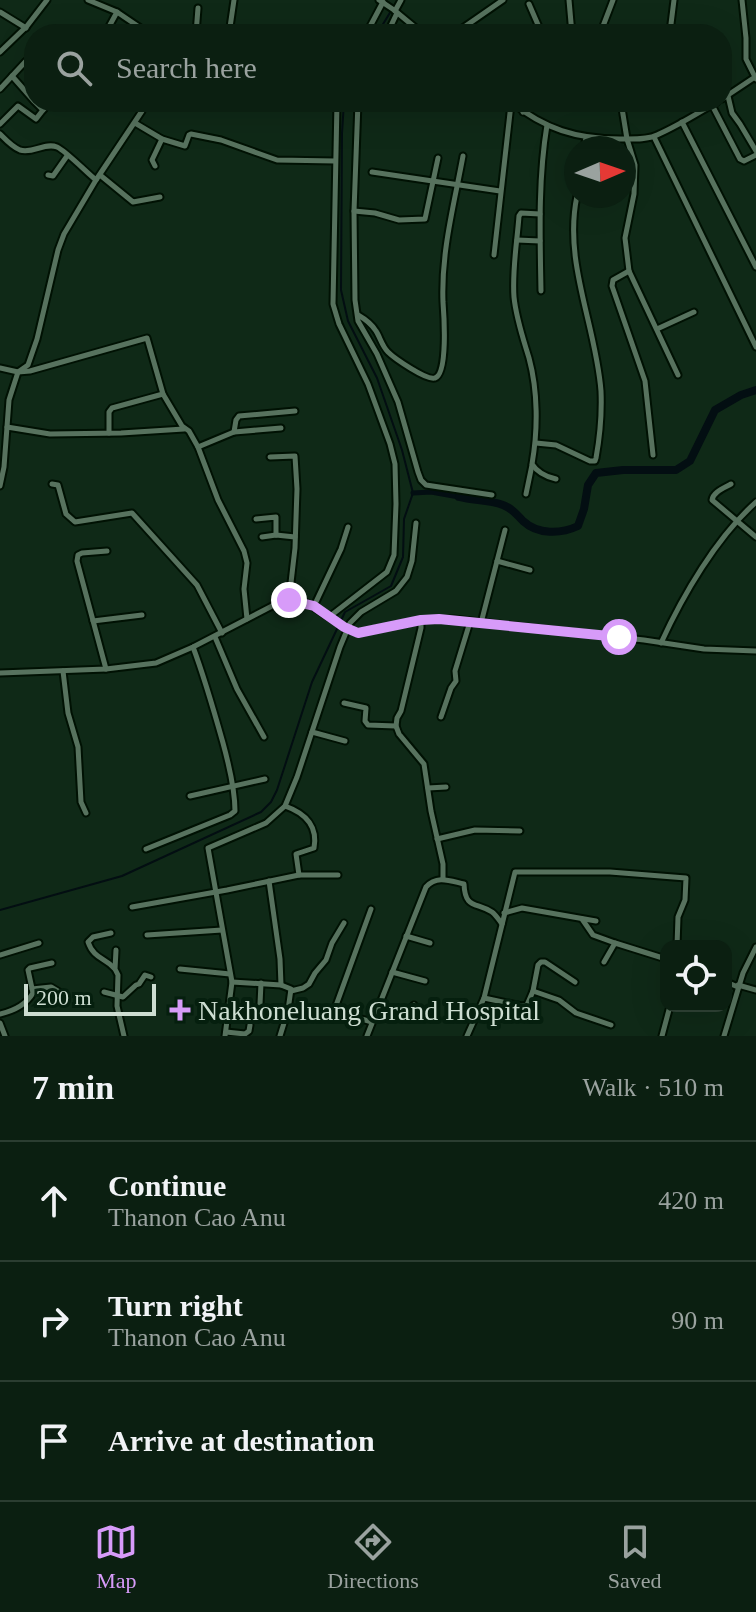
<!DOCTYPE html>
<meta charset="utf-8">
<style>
:root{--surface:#0b1f11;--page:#192c1f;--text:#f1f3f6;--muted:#9aa29f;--line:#2b3d31;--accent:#d79bf9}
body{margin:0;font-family:"Times New Roman",serif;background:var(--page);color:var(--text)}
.controls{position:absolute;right:24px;bottom:24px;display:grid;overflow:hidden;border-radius:16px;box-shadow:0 8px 32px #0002}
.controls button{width:72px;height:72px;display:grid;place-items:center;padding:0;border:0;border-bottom:2px solid var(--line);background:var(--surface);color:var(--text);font:40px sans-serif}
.compass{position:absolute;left:564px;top:136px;width:72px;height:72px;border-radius:50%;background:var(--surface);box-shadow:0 8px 32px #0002;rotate:88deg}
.scale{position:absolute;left:24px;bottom:20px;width:132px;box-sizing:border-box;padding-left:8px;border:4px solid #cdddd1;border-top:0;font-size:22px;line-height:28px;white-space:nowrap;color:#cdddd1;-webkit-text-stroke:6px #051f0e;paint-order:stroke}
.stop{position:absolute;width:24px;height:24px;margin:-18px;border:6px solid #d79bf9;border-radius:50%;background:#fff}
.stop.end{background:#d79bf9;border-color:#fff;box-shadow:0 2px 8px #0008}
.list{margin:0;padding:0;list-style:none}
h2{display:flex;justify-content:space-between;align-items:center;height:104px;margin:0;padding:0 32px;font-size:34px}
h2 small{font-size:26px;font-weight:400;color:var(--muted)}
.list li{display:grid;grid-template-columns:52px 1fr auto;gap:24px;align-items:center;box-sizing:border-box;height:120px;padding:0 32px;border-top:2px solid var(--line)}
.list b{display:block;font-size:30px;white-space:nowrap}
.list p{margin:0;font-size:26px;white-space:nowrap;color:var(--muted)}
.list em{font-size:26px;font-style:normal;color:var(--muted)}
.icon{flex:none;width:44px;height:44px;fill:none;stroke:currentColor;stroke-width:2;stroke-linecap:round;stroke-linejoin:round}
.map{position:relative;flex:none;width:756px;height:1036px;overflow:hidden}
.search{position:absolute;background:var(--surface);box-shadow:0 8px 32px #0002;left:24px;right:24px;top:24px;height:88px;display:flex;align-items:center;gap:20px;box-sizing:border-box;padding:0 28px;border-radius:32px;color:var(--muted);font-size:30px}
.sheet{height:464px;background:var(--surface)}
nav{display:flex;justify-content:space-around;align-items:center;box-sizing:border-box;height:112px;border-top:2px solid var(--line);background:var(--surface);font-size:22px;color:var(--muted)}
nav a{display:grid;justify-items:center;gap:4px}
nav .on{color:var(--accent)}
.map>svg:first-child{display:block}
</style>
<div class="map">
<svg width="756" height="1036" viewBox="0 0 756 1036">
<rect width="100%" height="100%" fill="#0f2917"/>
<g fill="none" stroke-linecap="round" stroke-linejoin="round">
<g stroke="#030e12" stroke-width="2">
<polyline points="377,34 391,11"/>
<polyline points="0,910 122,876 261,812 271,802 277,790 312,682 345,612 391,586 403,557 404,519 413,493 402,450 377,378 348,321 341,290 342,133 344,102"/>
</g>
<polyline stroke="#030e12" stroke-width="5" points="413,493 431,492 459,497"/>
<path stroke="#030e12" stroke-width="8" d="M459 497C474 501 489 499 503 505 513 509 516 514 523 521 538 535 561 534 578 526L584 509 588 485 596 473 623 470H676L690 461 715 410 741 395 756 390"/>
<defs>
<g id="minor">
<polyline points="88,0 117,12 145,31 155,34"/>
<polyline points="379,0 394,10 423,34"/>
<polyline points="569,0 572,34"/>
<polyline points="742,0 746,38 746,59 756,79"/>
<polyline points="529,4 542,34"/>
<polyline points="395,11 401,0"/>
<polyline points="0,12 26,28"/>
<polyline points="105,34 117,12"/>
<polyline points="196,34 198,8"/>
<polyline points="229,34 234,0"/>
<polyline points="366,34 383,2"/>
<polyline points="387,34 397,13"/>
<polyline points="454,34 503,0"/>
<polyline points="600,34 613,0"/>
<polyline points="674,34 671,24 674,0"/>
<polyline points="0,52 27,26 47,0"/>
<polyline points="12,76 34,101"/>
<polyline points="0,89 26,61 34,67"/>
<polyline points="728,96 732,113 740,124 756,151"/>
<polyline points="722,99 755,77"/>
<polyline points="35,102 43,110 51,102"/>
<polyline points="358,102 354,211 355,300 358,321 377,354 398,402 418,472 421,480 426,485 492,495"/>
<path d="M511 102C545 129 576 139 620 139 632 139 647 140 657 135 678 126 698 113 717 102"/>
<polyline points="621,102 627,139 635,165 634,194 625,238 629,271 678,375"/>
<polyline points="712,105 740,159 744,161 756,155"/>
<polyline points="523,112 538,102"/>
<polyline points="682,122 756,267"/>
<polyline points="135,123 162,139 185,146 189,135 191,134 221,140 277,160 335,161"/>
<polyline points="0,124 18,106 36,119 43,110"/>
<path d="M0 134C6 140 12 147 20 150 33 154 45 142 57 147 66 151 87 173 96 180"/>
<polyline points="654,137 756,347"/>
<polyline points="584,148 586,138"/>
<polyline points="155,166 152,160 162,139"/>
<polyline points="372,172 500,191"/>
<polyline points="48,175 53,176 67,156"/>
<polyline points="100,175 133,202 160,197"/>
<polyline points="354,211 375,213 399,220 425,219 438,158"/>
<path d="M540 214 521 213 519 216C517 243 512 270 514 297 516 318 523 338 529 358 538 391 538 430 532 464 537 472 547 477 556 479"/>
<polyline points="517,240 540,241"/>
<polyline points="494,255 511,104"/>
<polyline points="629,271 613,280 612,286 645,381 653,455"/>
<path d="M541 291C540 236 538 180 547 125"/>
<path d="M358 315C365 319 371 323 376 331 380 337 382 346 388 352 394 358 427 381 435 378 448 374 444 315 443 302 441 252 454 205 463 156"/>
<polyline points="657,329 694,312"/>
<polyline points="0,368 18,372 30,371 147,338 163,394 182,426 189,431 198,447 218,500 244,551 247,563 244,589 247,619"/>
<polyline points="7,427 50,434 121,433 184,429"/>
<polyline points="234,432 236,420 239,416 295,411"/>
<polyline points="109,433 109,412 112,408 163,394"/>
<path d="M536 443 556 445 590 461H595L596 458C600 436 602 414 601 391 596 325 563 262 577 196"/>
<polyline points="198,447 234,432 281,428"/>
<polyline points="270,457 295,456 297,489 295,548 289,600"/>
<polyline points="52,484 58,485 66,514 75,522 132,513 197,585 222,633"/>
<path d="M731 484C724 488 713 492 712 500L756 537"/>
<polyline points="0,486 4,467 9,400 18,372 28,365 37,339 58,250 64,234 96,180 142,111 145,102"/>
<polyline points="526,494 532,465"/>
<polyline points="256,519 276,517 276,535"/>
<polyline points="262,537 276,535 295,537"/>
<polyline points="497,561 530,570"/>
<polyline points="314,606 341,549 348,527"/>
<polyline points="329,617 387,572 394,555 396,504 395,464 390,444 368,384 339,324 333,304 337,102"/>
<polyline points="421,620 421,628 401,711 397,718 396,726 399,734 424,764 431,811 443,864 443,879"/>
<polyline points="93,621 142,615"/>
<polyline points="481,623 505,530"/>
<polyline points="215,637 237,689 264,737"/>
<path d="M661 643C683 595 716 538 756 502"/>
<polyline points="106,669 77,561 78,555 82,553 107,551"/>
<polyline points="63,671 68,713 78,747 81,802 86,813"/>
<polyline points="0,673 106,669 156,663 193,647 274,605 289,600 307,603 344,627 358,633 421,620 454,619 644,640 704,649 756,651"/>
<polyline points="344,703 366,708 365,721 368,725 396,726"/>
<polyline points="441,717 451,688 456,681 455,671 470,622"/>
<polyline points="312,732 345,741"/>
<polyline points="428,788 446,787"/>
<polyline points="190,796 265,779"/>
<path d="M285 806C305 813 318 826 314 848L296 854 299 875"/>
<polyline points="437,839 475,830 520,831"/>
<path d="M146 849 230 815 235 811C235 789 229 765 223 743 214 711 205 679 193 647"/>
<polyline points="269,881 280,959 281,985"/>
<polyline points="132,907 227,890 299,875 338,875"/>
<polyline points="371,909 334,1011 372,1022"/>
<polyline points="504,913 522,908 596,921"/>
<polyline points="582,919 593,935 615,943"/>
<path d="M111 933 93 937 88 942C94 959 104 957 114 968"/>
<polyline points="147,935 222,930"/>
<polyline points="406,936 430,943"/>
<polyline points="116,950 115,969 118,975 117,1006 124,1036"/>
<polyline points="0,955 39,943"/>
<polyline points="604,962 615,943 666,959"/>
<polyline points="180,969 230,974"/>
<polyline points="392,972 425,981"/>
<polyline points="232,982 281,985 291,989 288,1010 280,1036"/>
<polyline points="726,982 738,987"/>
<polyline points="738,985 756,990"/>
<polyline points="32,989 51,987 61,993"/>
<polyline points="291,991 303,988 309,984 315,973 326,960 332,943 344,923"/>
<polyline points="533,991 559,1000 576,1013 611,1025"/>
<polyline points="104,992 123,997 136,985 139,984 145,975 151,977"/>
<polyline points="484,998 522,1006 527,1005 533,991 538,965 541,962 545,962 575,982"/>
<polyline points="260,1004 261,983"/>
<polyline points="376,1012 405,1014 414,1005"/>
<path d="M0 1014C13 1011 26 1005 33 993L28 970 30 968 52 963"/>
<polyline points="0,1023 5,1036"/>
<polyline points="226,1032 245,1034 249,1031 250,1025"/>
<polyline points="225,1036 232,982 208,848 266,823 285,806 297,777 340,647 350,623 361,612 396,591 407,577 412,561 416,523"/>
<path d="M367 1036 426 887C437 875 450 881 464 884 465 909 476 902 492 912 496 915 499 920 502 924"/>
<polyline points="467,1036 484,998 515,872 610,872 686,878 685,900 678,917 677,946"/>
<polyline points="662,1036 670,1006"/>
<polyline points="724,1036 743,973 756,947"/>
</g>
</defs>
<use href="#minor" stroke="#001103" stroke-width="9"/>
<use href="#minor" stroke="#57725e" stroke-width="5"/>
</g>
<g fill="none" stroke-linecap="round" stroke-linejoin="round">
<polyline stroke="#d79bf9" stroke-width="10" points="289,600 314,606 344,627 358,633 421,620 439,619 619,637"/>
</g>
<path fill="#d79bf9" stroke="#051f0e" stroke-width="3" d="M176 998h8v8h8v8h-8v8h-8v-8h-8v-8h8z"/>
<g text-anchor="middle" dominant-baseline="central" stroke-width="8" stroke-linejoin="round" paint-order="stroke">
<g font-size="28" fill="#cdddd1" stroke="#051f0e" text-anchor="start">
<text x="198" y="1010">Nakhoneluang Grand Hospital</text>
</g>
</g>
</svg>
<div class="controls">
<button><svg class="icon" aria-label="locate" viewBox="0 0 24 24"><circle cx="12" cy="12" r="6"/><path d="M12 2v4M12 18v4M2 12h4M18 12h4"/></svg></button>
</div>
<svg class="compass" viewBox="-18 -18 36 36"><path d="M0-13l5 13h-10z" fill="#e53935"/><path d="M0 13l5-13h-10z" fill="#9aa29f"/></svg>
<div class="scale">200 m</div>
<div class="stop" style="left:619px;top:637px"></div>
<div class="stop end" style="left:289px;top:600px"></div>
<div class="search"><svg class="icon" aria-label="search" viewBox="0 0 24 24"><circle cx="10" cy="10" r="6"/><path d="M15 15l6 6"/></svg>Search here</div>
</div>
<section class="sheet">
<h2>7 min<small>Walk · 510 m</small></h2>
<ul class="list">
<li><svg class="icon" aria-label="ahead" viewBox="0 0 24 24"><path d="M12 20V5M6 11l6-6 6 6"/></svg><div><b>Continue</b><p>Thanon Cao Anu</p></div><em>420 m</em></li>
<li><svg class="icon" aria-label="right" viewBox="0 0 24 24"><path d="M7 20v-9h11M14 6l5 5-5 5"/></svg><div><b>Turn right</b><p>Thanon Cao Anu</p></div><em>90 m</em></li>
<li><svg class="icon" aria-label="arrive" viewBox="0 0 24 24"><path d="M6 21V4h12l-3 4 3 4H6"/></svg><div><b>Arrive at destination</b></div></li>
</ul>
</section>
<nav>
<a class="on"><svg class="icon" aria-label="map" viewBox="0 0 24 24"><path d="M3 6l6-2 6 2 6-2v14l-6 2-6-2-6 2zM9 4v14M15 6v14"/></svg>Map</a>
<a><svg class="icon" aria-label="directions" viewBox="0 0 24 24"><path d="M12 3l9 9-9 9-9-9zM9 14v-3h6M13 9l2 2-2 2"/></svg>Directions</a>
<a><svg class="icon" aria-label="saved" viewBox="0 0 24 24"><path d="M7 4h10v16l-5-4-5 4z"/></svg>Saved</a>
</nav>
